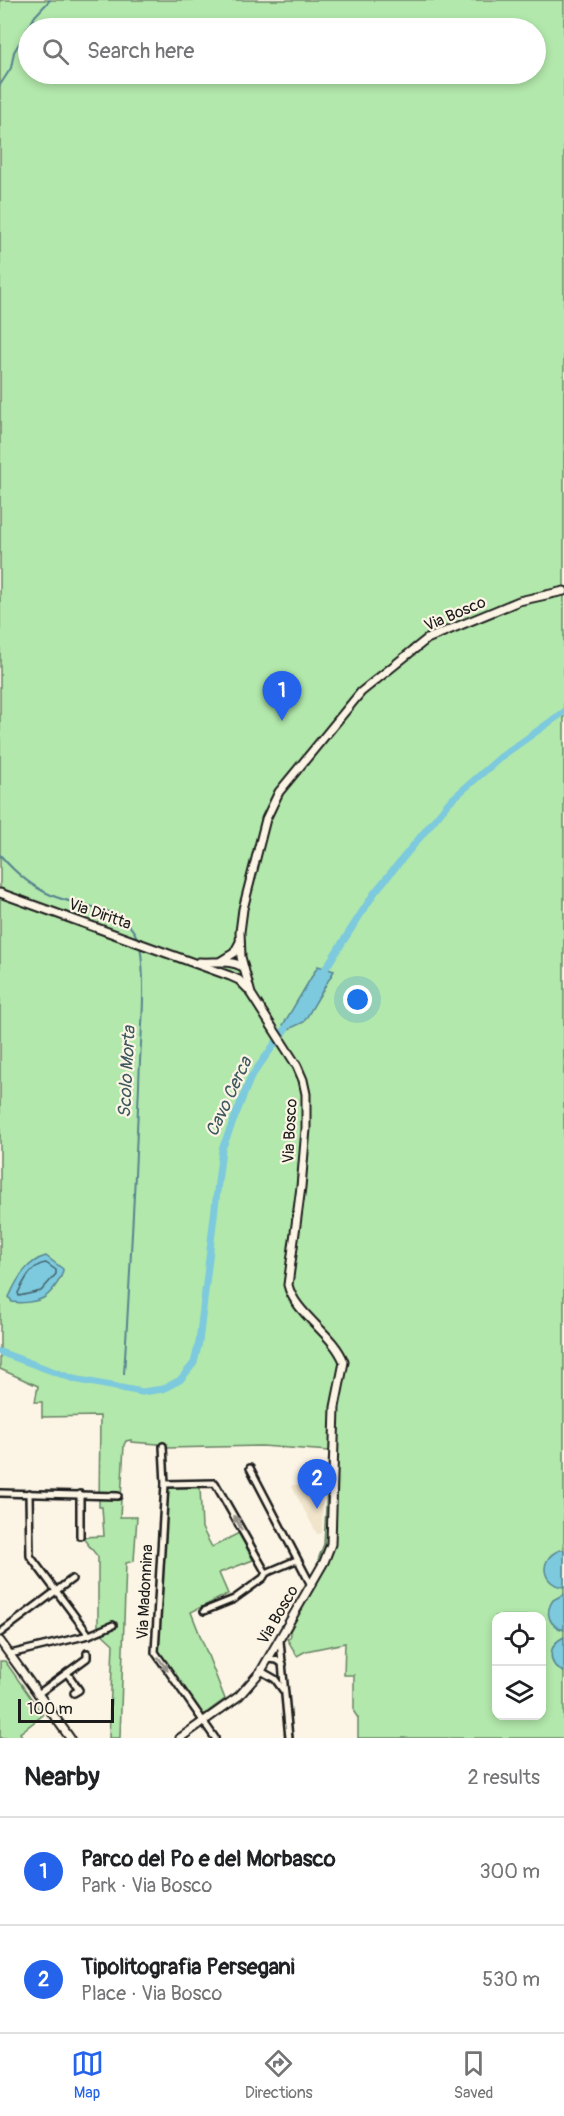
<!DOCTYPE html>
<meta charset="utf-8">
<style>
:root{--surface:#fff;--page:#f6f6f6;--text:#202124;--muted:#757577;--line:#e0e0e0;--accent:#2563eb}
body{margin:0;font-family:Pangolin,sans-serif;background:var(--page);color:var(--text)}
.controls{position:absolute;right:18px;bottom:18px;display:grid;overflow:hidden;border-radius:12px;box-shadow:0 3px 9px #0003}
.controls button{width:54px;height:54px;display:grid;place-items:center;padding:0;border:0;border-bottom:2px solid var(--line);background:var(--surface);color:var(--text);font:30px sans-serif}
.scale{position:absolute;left:18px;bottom:15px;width:96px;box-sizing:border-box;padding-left:6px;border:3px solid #1c1c1c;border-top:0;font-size:16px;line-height:21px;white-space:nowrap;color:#1c1c1c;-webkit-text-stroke:4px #fcf5e5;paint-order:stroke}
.you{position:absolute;left:358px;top:1000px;width:21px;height:21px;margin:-15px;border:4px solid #fff;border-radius:50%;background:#1a73e8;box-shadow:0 0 0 9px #1a73e833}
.badge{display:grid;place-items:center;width:39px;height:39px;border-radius:50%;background:var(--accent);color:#fff;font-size:20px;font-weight:700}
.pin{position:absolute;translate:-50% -50px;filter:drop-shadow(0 2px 3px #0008)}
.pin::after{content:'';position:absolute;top:32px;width:21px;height:18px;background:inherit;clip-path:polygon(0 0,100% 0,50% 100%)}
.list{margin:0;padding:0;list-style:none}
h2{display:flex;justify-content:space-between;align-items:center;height:78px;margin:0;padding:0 24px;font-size:26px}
h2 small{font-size:20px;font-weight:400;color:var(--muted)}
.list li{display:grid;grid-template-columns:39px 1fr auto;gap:18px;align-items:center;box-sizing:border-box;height:108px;padding:0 24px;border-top:2px solid var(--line)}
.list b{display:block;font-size:22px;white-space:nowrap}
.list p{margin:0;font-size:20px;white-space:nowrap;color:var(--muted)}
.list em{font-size:20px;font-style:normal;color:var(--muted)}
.icon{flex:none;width:33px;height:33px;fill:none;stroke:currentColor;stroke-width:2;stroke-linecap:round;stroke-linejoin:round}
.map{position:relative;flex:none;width:564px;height:1738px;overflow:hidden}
.search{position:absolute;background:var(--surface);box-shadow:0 3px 9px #0003;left:18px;right:18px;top:18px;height:66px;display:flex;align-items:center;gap:15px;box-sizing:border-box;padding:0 21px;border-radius:33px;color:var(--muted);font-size:22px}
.sheet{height:294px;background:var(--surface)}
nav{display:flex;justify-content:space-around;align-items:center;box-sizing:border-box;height:84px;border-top:2px solid var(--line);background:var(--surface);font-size:16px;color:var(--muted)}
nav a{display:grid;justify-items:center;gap:3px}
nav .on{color:var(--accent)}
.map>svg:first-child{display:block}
</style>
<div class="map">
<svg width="564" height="1738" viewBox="0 0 564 1738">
<rect width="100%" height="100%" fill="#fcf5e5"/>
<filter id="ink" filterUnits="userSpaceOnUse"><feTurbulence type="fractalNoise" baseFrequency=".0167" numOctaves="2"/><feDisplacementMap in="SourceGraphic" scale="12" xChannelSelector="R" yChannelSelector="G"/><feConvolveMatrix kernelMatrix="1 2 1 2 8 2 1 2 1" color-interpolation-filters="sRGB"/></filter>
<g filter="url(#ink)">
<polygon fill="#f0e4ca" points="323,1484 322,1533 317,1534 291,1485"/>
<g fill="#b2e8ab" stroke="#678264" stroke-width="1.5" fill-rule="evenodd">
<path d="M0 0H564V1738H358V1718L354 1712V1675H344L345 1643 306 1651 297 1656 287 1639 290 1638 291 1634 290 1631 325 1564 318 1560 324 1544 329 1451 262 1446 166 1448 158 1444 131 1442V1440L126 1441 124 1445 120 1517H137L134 1561 126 1563 120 1738H109L113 1644 98 1630V1557L82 1537 104 1536 102 1507H99L100 1416 42 1417V1402H35L38 1386 0 1369ZM28 28H536V74H28ZM496 1616H542V1716H496Z"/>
<polygon points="200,1487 202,1528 212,1547 239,1533 253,1560 219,1573 228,1594 191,1612 225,1699 203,1715 158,1651 168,1488"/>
<polygon points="0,1661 5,1661 43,1715 20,1733 23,1738 0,1738"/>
</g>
<g fill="#7dc9dd" stroke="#568490" stroke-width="1.5">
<polygon points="318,966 334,971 304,1022 289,1029 283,1025"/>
<path d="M46 1256 63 1269C63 1277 52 1292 45 1297 37 1302 20 1304 12 1302L9 1297C17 1279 27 1261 46 1256Z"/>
<path d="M560 1550H564V1587C541 1585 538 1558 560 1550Z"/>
<path d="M564 1594V1630C549 1626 544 1613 553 1600Z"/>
<path d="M564 1637V1672C547 1665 547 1645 564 1637Z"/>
</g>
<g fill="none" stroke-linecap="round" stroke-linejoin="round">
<path stroke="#436169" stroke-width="1.5" d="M46 1263 56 1270V1274L41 1291 19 1296 18 1293C24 1281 32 1264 46 1263Z"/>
<g stroke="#568490" stroke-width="2">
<polyline points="0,85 11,68 14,52 35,16 50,0"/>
<path d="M0 855C13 870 32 887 51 895 81 909 124 903 138 940"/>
<path d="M124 1374C130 1278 135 1182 139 1086 140 1039 147 992 140 945"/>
</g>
<g stroke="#7dc9dd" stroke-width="7">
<polyline points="322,974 375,892 449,802 502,756 564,712"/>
<polyline points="0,1352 74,1379 142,1392 163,1389 180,1380 194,1363 199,1342 222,1149 251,1077 291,1021"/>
</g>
<defs>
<g id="minor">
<polyline points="163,1446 165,1484"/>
<polyline points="250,1468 311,1585"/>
<polyline points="0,1493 118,1496"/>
<polyline points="29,1493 30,1556 89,1635"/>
<polyline points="80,1494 80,1536"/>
<polyline points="204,1611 234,1599 263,1578 266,1573 294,1561 297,1561"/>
<polyline points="0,1633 72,1579"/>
<polyline points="280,1641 289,1738"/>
<polyline points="10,1654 89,1635 113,1625"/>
<polyline points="269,1659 277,1660 283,1664"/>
<polyline points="261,1671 275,1679 283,1690"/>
<polyline points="67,1673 79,1690 74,1693"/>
<polyline points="38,1694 87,1658 87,1653"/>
<polyline points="215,1738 155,1652 165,1484 215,1483 266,1573"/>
</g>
<g id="tertiary">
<polyline points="0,893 230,976 239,980 248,989"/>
<polyline points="221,961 234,953 240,942"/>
<path d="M199 962C215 963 229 959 243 967"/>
<polyline points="0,1641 70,1738"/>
<path d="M180 1738 239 1696 261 1671 324 1562 331 1544 335 1407 344 1362C333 1333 295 1314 288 1285L301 1187 306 1129V1094L303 1080 297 1066 251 994 241 957 240 932 243 909 266 819 279 792 361 692 427 639 519 601 564 591"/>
</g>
</defs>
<use href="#minor" stroke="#1c1c1c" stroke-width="10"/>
<use href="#tertiary" stroke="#1c1c1c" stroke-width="11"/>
<use href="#minor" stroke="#fcf5e5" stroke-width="5"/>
<use href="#tertiary" stroke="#fcf5e5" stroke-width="7"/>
</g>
<defs><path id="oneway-solid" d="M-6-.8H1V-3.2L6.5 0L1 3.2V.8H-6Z" transform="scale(1.5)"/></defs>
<g fill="#97938b">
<use href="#oneway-solid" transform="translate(238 1523) rotate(-118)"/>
<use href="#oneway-solid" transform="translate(163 1664) rotate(55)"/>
</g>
</g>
<g text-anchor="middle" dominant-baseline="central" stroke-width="4.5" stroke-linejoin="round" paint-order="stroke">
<g font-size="16" fill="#1c1c1c" stroke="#fcf5e5">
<text transform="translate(455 614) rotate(-23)">Via Bosco</text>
<text transform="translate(100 914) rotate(19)">Via Diritta</text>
<text transform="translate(290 1131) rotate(-87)">Via Bosco</text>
<text transform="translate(145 1592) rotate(-87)">Via Madonnina</text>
<text transform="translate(278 1615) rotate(-60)">Via Bosco</text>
</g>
<g font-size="18" font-style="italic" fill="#3e5960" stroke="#fcf5e5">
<text transform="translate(127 1072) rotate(-87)">Scolo Morta</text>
<text transform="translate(229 1097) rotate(-65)">Cavo Cerca</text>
</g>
</g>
</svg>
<div class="controls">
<button><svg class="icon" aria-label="locate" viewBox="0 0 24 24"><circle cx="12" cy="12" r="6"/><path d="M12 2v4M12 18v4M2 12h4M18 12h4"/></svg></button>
<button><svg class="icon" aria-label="layers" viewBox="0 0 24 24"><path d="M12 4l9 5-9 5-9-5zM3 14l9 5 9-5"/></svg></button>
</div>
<div class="scale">100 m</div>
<div class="you"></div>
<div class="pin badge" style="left:282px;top:721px">1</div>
<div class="pin badge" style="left:317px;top:1509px">2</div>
<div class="search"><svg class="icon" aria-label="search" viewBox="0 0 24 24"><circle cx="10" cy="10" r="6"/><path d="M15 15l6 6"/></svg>Search here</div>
</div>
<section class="sheet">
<h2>Nearby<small>2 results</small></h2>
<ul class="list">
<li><span class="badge">1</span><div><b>Parco del Po e del Morbasco</b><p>Park · Via Bosco</p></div><em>300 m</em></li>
<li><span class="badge">2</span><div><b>Tipolitografia Persegani</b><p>Place · Via Bosco</p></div><em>530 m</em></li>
</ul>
</section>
<nav>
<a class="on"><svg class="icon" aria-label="map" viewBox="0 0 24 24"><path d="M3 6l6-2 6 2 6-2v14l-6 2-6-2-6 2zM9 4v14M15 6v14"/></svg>Map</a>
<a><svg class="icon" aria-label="directions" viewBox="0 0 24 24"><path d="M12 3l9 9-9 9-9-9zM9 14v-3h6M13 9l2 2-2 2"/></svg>Directions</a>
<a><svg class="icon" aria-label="saved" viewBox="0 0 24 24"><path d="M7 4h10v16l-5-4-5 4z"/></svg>Saved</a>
</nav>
